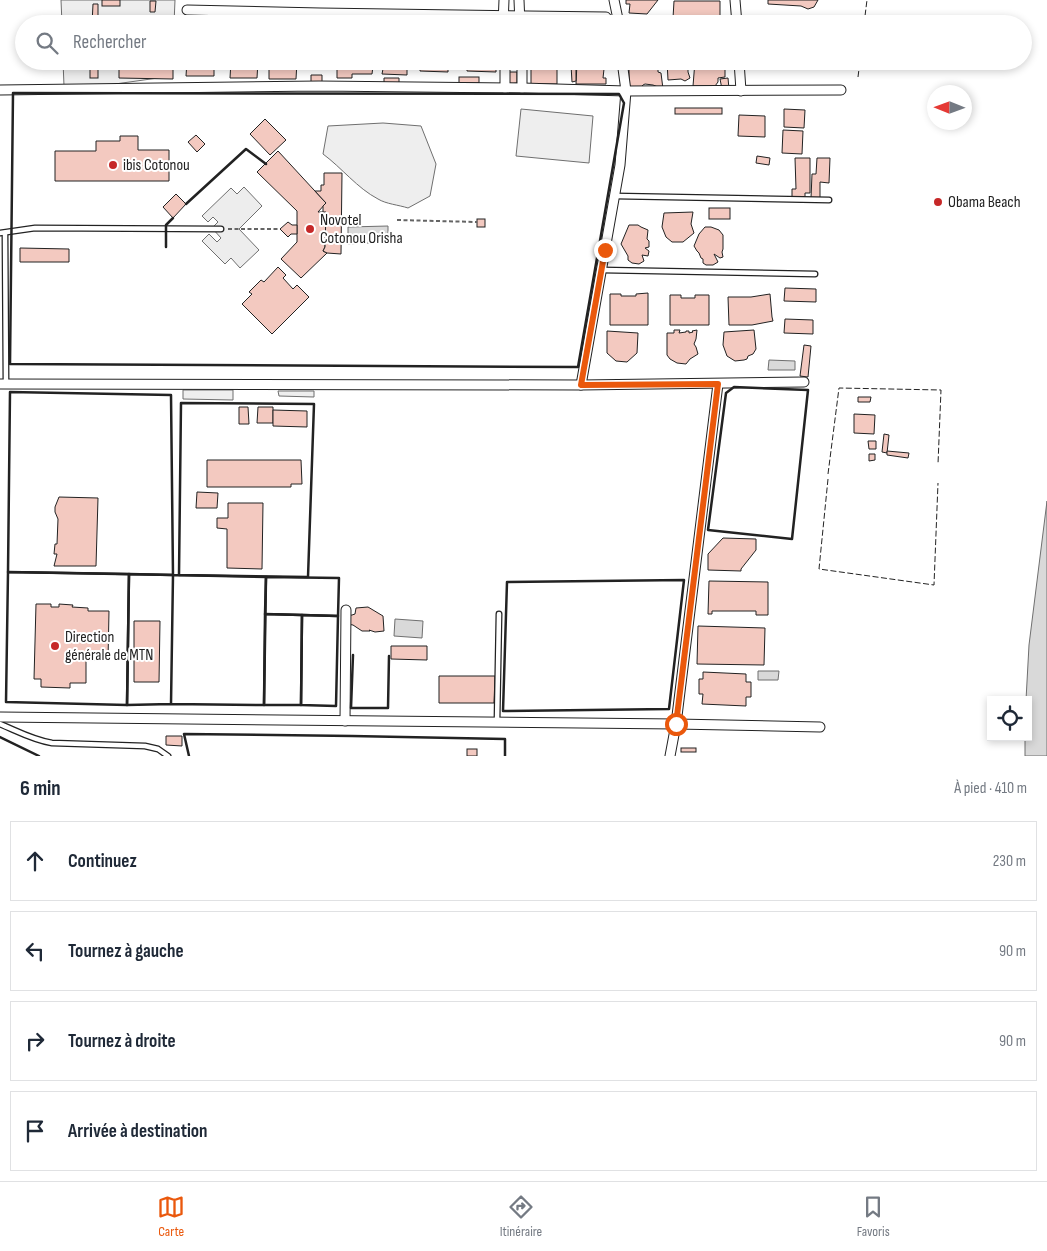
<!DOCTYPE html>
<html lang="fr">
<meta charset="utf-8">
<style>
:root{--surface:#fff;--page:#f6f6f7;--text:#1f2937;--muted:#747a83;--line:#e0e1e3;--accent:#ea580c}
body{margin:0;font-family:"Sofia Sans Condensed",sans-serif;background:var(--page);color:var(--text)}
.controls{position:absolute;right:15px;bottom:15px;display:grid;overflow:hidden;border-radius:0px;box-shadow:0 2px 8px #0003}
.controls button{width:45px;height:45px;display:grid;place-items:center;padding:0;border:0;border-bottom:1px solid var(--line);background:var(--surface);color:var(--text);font:25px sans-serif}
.compass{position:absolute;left:927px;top:85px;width:45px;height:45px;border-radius:50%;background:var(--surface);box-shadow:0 2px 8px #0003;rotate:271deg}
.stop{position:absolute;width:15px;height:15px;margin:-11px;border:4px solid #ea580c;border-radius:50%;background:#fff}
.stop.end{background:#ea580c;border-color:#fff;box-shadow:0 1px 5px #0008}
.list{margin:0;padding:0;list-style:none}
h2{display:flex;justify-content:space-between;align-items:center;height:65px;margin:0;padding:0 20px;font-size:21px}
h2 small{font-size:16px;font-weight:400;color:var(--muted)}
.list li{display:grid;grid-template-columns:32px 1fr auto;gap:15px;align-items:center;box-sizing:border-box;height:80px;margin:0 10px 10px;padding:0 10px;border:1px solid var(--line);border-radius:0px}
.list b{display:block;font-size:19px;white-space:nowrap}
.list em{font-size:16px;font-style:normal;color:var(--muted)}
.icon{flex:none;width:28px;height:28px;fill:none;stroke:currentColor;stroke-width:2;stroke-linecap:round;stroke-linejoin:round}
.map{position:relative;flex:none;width:1047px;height:756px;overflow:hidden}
.search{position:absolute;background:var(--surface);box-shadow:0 2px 8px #0003;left:15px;right:15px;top:15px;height:55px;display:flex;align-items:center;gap:12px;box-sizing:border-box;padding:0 18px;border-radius:28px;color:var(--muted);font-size:19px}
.sheet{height:425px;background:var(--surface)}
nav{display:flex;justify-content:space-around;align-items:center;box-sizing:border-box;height:70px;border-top:1px solid var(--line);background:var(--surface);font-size:14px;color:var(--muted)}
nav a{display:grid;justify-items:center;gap:2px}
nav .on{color:var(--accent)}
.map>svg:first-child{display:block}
</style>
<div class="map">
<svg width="1047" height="756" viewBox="0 0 1047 756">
<rect width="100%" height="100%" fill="#fff"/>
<g fill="#eee" stroke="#6f6f6f">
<polygon points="61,0 175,0 174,24 62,24"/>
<polygon points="63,61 173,61 172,76 101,86 64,86"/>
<polygon points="521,109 593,116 589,163 516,156"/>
<path d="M383 123 421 126 436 164 430 196 408 208C399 205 386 204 378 199 357 188 342 168 323 154L328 126Z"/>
<polygon points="183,390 233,390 233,400 183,399"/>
<polygon points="278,391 314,391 314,397 279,396"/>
</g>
<polygon fill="#ededed" stroke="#6f6f6f" points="244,187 262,206 239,229 259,250 240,268 231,258 225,264 202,241 209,234 217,242 221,238 212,228 218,222 213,217 208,222 202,216 231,188 237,194"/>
<g fill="#d9d9d9" stroke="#6f6f6f">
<polygon points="388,226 388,242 348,244 348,227"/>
<polygon points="769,360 795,361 795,370 768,370"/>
<polygon points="1047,501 1047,756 1025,756 1025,737 1028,737 1028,700 1026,700 1029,645"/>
<polygon points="395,619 423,621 422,638 394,636"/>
<polygon points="758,671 779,671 778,680 758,680"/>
</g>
<g fill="#f3c9c0" stroke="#222">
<rect x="102" y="0" width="18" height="6"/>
<polygon points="626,0 658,0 647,14 629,13 630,4 626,4"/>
<polygon points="768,0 818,0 814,7 808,9 801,6 768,4"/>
<polygon points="150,1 156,1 155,12 150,12"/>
<polygon points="674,1 720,1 720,20 673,18"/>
<polygon points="93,4 98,4 98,24 92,24"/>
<polygon points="770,17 831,20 831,24 770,24"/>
<polygon points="700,18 703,18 710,21 713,24 694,24 694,22"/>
<polygon points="653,19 676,20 676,22 683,22 682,24 653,24"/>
<rect x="90" y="61" width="8" height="17"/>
<polygon points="187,61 214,61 214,76 186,76"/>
<polygon points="231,61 258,61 257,78 230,78"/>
<polygon points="269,61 297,61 296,79 269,79"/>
<polygon points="337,61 371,61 371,66 373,66 372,74 352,74 352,78 337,78"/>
<polygon points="374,61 404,61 404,65 407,65 407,75 382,74 383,69 374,69"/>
<polygon points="420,61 448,61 448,72 420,71"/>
<polygon points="459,61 496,62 496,72 467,71 467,68 459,68"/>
<polygon points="629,61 654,61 658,63 658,72 661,73 663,89 653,85 645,84 643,85 639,89 630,87 629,82"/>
<polygon points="667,61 688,61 688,72 690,78 685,81 681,79 668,80"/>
<polygon points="695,61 725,61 725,77 718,78 718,82 715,86 693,86"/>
<polygon points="769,61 829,61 829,68 769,66"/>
<rect x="531" y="62" width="26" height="22"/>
<polygon points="577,63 607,64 606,69 604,69 603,78 606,78 606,84 576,84"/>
<polygon points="571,65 576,65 576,81 572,82"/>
<polygon points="119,66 173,67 173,79 119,78"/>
<polygon points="509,72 517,72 517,83 509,84"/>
<polygon points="311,75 322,75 322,85 311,86"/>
<rect x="459" y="77" width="20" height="6"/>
<polygon points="384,78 399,78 399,83 384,84"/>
<polygon points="728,78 729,89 722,89 720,79"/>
<rect x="675" y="108" width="47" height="6"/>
<polygon points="784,109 805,110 804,128 784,127"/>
<polygon points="739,115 765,116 765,137 738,136"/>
<polygon points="265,119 286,140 270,155 250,134"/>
<polygon points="783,130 803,131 802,154 782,153"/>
<polygon points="196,135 205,144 197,152 188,142"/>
<polygon points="120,136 138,136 138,150 169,150 169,181 55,181 55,151 96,151 96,141 120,141"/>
<polygon points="278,151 326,203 318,212 326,212 325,247 323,251 327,253 301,278 281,259 297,242 297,211 257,172"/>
<polygon points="757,156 770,158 769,165 756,163"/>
<polygon points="795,158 810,158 810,193 805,193 805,199 792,199 792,189 796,189"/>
<polygon points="817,158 830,158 829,183 820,182 820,198 811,198 812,174 816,174"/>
<polygon points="324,173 342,173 341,254 327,253 323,251 325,247 326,212 323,212 323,206 326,203 315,191 321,191 321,185 324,185"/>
<polygon points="176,194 186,204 173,218 163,207"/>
<rect x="709" y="208" width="21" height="11"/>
<polygon points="693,212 691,224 694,233 683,242 672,242 666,237 662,227 664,213"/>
<rect x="477" y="219" width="8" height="8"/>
<polygon points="288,222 292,225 297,225 297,234 291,234 288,237 280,229"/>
<polygon points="629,225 638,225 641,227 648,230 647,239 649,241 649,247 645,248 649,251 648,256 642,255 644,261 639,264 632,263 628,260 628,256 621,244"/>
<polygon points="705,227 711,227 719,230 723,235 723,249 722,252 723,257 720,258 714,254 718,262 713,265 706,265 703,263 703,259 701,258 699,253 697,251 694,246 699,234"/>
<polygon points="20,248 69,249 69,262 20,262"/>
<polygon points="278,267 286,275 283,278 293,289 297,285 309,297 272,334 242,304 252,294 249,292 261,280 264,282"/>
<polygon points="785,288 816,289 816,302 784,301"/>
<polygon points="648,293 648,325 610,325 610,294 621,294 621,296 636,296 636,294"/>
<polygon points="770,294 772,317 773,321 752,325 729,325 728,297 751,297"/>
<polygon points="670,295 681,295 681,298 695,298 695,295 709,295 709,325 670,325"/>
<polygon points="785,319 813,320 813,334 784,333"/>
<polygon points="674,330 680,330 679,333 686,332 686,331 689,331 689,333 693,332 692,331 697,330 696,339 694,344 696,347 698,354 690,359 686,364 677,363 670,359 667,355 667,333 674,333"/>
<polygon points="754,330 756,349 753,354 748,356 747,359 744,360 735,361 727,356 723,345 724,332"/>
<polygon points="607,331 638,333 637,353 627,362 616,361 607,353"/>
<polygon points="804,345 811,346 808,377 800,376"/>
<polygon points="858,397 871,397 870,402 858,402"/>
<polygon points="239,407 248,407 249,424 239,424"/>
<polygon points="258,407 273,407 273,423 257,423"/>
<polygon points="273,410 307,411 307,427 273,426"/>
<polygon points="854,414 875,415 874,434 854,433"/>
<polygon points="884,434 889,435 887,453 882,452"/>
<polygon points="868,441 876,441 876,449 869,449"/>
<polygon points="887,451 909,453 908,458 887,455"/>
<polygon points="869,454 875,454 875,460 869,461"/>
<polygon points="207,460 301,460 302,484 291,484 291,487 207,487"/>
<polygon points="197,492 218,493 217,508 196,508"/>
<polygon points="59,497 98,498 96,566 54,566 57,554 54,554 55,544 57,544 58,519 55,512 55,507"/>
<polygon points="228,503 263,503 262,569 227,568 227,529 217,528 217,518 228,518"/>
<polygon points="723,538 756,539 756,550 741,569 741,571 708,570 708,554"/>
<polygon points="709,581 768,582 768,615 756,615 756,611 712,611 712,614 708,614"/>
<polygon points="36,604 51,604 51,607 59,607 59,604 73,605 72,607 88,608 88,611 109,611 108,660 86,660 86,683 70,683 70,688 41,687 41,679 34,679"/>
<polygon points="368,607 383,616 384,631 375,632 369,630 370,631 362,631 353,625 347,624 347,616 352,615 355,614 356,608"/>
<polygon points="134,621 160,621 159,682 134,682"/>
<polygon points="698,626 765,628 764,665 697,664"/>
<polygon points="391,646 427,646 427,660 391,659"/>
<polygon points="703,672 746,674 746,682 751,682 751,697 746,697 746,706 702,704 703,694 699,694 699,679 703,679"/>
<polygon points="439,676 495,676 494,703 439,703"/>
<polygon points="166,736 182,736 182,746 166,745"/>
<rect x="681" y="748" width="15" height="4"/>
<rect x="467" y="749" width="10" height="7"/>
</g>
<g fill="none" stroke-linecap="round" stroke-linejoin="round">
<defs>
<g id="service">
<polyline points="615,196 829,200"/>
<polyline points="0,233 35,228 221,229"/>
<polyline points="5,233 6,384"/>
<polyline points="602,270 815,274"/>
<polyline points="497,722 499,614"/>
<path d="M0 724C17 731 33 740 52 743L145 746 158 749 168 756"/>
</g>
<g id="minor">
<polyline points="519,0 520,24"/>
<polyline points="614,0 619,24"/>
<polyline points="735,0 737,24"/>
<polyline points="187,10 320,13 606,17"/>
<polyline points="503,24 504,0"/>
<polyline points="522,61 522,88"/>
<polyline points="739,61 741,91"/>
<polyline points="505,88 505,61"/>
<polyline points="0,90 319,86 522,88 626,91 841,90"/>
<polyline points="0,384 581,385 804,382"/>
<polyline points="581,385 620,165 626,91 622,61"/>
<polyline points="0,717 676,724 820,727"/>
<polyline points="345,721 346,610"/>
<polyline points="670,756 676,724 718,384"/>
</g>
</defs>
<use href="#service" stroke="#222" stroke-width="7"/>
<use href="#minor" stroke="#222" stroke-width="11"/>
<g stroke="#646464" stroke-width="2" stroke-dasharray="4 2.5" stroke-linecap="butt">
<polyline points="397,220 477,222"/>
<polyline points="228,229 280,229"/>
</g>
<use href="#service" stroke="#fff" stroke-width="4.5"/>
<use href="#minor" stroke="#fff" stroke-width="9"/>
<g stroke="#222" stroke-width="1" stroke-dasharray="6 2.5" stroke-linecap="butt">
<polyline points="864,24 867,0"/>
<polyline points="858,77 860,61"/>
<polyline points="828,474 839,388 941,390 938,464"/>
<polyline points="828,479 819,569 934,585 938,483"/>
</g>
<g stroke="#222" stroke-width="2.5">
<polygon points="13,93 619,94 624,103 578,367 10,364"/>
<polyline points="186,204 246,149 266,164"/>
<polyline points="166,247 166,225 173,218"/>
<polygon points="734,387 808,390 792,539 708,530 726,393"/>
<polygon points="10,392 171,395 173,575 8,572"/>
<polygon points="181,403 314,404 308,577 179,575"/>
<polygon points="8,572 129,574 127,705 6,702"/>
<polygon points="266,577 339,578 338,616 265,614"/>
<polygon points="684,580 669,709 503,711 507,582"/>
<polygon points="265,614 302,615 301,705 264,705"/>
<polygon points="302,615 338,616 336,706 301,705"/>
<polyline points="353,655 351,708 388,708 389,656"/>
<polyline points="171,704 173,575 266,577 264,705 171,704 127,705 129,574 173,575 171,704"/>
<polyline points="0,737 39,756"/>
<polyline points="189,756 184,734 352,736 505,739 505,756"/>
</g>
</g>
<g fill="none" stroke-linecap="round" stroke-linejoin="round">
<polyline stroke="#ea580c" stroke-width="6" points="605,250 581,385 718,384 676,724"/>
</g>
<g fill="#c62828" stroke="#fff" stroke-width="2">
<circle cx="113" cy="165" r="5"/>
<circle cx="938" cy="202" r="5"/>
<circle cx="310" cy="229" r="5"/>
<circle cx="55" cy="646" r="5"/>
</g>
<g text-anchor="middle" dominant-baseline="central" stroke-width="4" stroke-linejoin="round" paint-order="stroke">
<g font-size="16" fill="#222" stroke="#fff" text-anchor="start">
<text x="123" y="165">ibis Cotonou</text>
<text x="948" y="202">Obama Beach</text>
<text x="320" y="220">Novotel<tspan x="320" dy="18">Cotonou Orisha</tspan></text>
<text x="65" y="637">Direction<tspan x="65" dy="18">générale de MTN</tspan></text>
</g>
</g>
</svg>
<div class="controls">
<button><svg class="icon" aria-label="locate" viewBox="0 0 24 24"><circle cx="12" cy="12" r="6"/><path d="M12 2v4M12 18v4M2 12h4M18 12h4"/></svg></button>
</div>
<svg class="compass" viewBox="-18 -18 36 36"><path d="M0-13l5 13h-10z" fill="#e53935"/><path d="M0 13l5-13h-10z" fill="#747a83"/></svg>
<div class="stop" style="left:676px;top:724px"></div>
<div class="stop end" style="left:605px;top:250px"></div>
<div class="search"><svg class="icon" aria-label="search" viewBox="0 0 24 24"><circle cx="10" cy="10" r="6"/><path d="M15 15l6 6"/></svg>Rechercher</div>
</div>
<section class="sheet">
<h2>6 min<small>À pied · 410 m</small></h2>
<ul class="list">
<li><svg class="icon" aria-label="ahead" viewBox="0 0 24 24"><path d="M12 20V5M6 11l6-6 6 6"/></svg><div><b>Continuez</b></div><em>230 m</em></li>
<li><svg class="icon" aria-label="left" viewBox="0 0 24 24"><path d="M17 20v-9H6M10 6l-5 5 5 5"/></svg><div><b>Tournez à gauche</b></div><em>90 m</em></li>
<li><svg class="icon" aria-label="right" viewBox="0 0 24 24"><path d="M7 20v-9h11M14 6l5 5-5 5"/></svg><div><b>Tournez à droite</b></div><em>90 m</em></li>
<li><svg class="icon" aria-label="arrive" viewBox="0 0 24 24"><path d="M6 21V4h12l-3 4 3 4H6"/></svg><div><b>Arrivée à destination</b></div></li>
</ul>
</section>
<nav>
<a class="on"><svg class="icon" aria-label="map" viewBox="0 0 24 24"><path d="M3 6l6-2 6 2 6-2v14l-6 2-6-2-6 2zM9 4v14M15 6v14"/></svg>Carte</a>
<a><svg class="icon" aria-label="directions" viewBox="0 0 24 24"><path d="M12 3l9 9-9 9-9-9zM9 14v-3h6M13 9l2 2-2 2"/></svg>Itinéraire</a>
<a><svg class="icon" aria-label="saved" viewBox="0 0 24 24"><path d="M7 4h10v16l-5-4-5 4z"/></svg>Favoris</a>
</nav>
